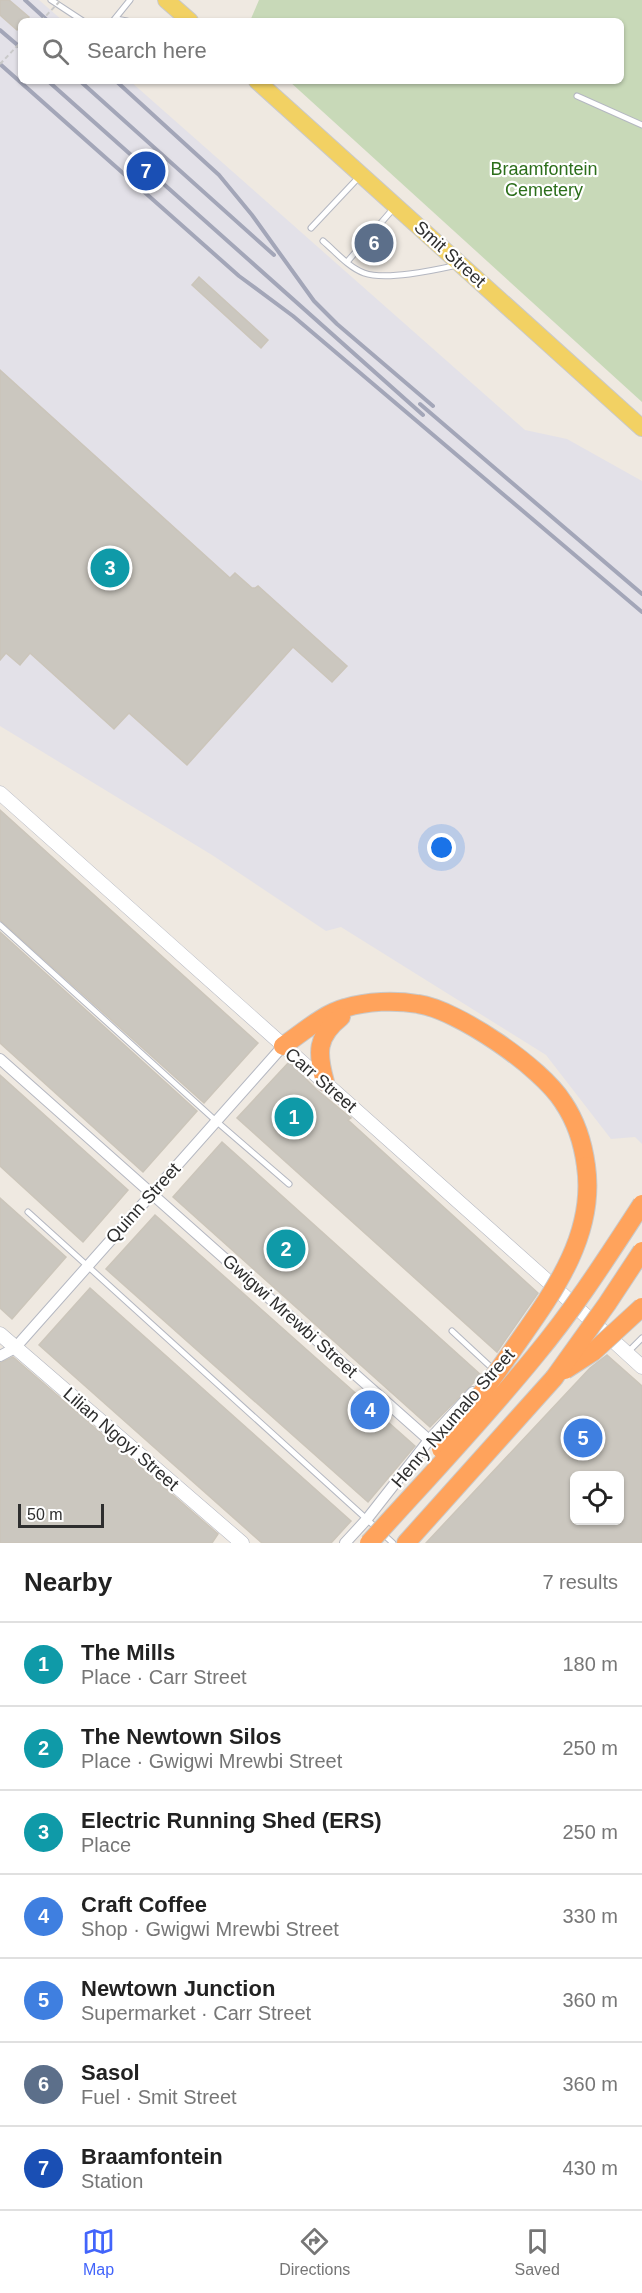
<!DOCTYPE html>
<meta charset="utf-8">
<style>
:root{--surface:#fff;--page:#f6f6f6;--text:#222;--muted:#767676;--line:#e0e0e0;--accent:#4264fb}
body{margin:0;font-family:Helvetica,sans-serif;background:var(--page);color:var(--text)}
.controls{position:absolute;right:18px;bottom:18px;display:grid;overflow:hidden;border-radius:9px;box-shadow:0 2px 4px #0004}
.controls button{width:54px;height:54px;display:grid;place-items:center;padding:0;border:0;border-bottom:2px solid var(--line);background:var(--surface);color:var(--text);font:30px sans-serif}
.scale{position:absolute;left:18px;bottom:15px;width:86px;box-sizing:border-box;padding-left:6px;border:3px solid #2e2e2e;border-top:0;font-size:16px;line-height:21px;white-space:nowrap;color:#2e2e2e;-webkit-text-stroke:4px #fff;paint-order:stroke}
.you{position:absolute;left:442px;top:848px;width:21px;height:21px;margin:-15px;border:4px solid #fff;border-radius:50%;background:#1a73e8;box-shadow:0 0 0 9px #1a73e833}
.badge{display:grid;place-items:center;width:39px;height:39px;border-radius:50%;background:var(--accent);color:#fff;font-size:20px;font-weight:700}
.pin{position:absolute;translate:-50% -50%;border:3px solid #fff;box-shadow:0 2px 6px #0006}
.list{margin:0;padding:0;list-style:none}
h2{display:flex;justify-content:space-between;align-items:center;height:78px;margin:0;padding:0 24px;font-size:26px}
h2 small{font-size:20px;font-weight:400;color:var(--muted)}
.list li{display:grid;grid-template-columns:39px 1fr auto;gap:18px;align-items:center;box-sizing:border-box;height:84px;padding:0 24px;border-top:2px solid var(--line)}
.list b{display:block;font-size:22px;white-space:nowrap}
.list p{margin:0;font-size:20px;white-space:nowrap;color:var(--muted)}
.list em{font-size:20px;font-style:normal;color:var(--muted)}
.icon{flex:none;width:33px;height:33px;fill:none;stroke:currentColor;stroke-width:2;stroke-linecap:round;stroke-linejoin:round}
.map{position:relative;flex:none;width:642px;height:1543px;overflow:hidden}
.search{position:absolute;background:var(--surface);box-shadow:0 2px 4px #0004;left:18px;right:18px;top:18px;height:66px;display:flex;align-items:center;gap:15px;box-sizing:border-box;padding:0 21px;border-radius:9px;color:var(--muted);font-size:22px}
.sheet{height:666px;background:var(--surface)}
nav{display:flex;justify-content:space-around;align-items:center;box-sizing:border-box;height:84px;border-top:2px solid var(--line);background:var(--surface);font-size:16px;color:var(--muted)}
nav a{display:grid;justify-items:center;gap:3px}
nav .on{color:var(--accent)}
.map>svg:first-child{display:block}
</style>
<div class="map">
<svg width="642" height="1543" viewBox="0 0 642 1543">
<rect width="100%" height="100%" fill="#efe9e1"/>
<polygon fill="#e3e1e8" points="0,0 39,0 63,21 21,21 21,81 130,81 525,430 567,439 642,481 642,1144 635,1137 611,1139 546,1055 341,927 326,931 212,855 0,726"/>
<polygon fill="#c8d9b8" points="259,0 642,0 642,402 289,81 621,81 621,21 250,21"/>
<g fill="#cbc7bf" stroke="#cbc5ba" stroke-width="1.5" fill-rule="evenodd">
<polygon points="0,0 9,0 29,17 25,21 21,21 21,26 17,30 0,15"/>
<polygon points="199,277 268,340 261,348 192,285"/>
<polygon points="0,370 230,578 235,573 252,588 255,588 258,586 347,666 332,682 293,647 187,765 129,713 114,729 30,653 20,665 6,653 0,660"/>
<polygon points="0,810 258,1043 204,1103 0,920"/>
<polygon points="0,932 197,1111 143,1172 0,1043"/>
<polygon points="289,1062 317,1090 351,1118 348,1120 538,1293 497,1352 237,1118"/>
<polygon points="0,1075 128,1190 83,1242 0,1166"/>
<polygon points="222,1142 481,1375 430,1427 173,1197"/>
<polygon points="0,1198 66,1257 12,1319 0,1308"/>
<polygon points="155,1215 415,1446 368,1502 106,1269"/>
<polygon points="90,1288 351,1521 331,1543 262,1543 39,1345"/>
<path d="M607 1355 642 1386V1543H426L590 1368ZM574 1476H620V1521H574Z"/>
<polygon points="13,1357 218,1534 212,1543 0,1543 0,1363"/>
</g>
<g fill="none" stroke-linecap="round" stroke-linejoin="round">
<defs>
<g id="lane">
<polyline points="51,0 83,21"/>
<polyline points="116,19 127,21"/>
<polyline points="113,21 130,0"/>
<polyline points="577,96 642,125"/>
<polyline points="311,228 358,178"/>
<path d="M323 241C335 251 348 267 364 273 386 281 435 270 458 265"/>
<polyline points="347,262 393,209"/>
<polyline points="0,925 216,1121 289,1184"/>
<polyline points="28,1212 393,1543"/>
<polyline points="452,1331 494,1370"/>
<polyline points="628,1352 642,1338"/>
</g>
<g id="street">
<polyline points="0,1059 429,1440"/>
<polyline points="0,1356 15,1348 283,1046"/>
<polyline points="345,1543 367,1519 429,1440 473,1392"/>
</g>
<g id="secondary">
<polyline points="0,793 562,1294 642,1367"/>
<polyline points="0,1334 242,1543"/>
</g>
<g id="primary">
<polyline points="166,0 190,21"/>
<polyline points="257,81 642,428"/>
</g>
<g id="highway">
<path d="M283 1046C302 1033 323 1014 345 1008 367 1001 395 1000 418 1004 458 1010 541 1067 563 1102 576 1121 583 1143 586 1166"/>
<path d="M325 1082C317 1053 316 1037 341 1017"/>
<polyline points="406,1543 554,1378"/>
</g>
</defs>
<use href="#lane" stroke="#b4b7c1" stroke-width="7"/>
<use href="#street" stroke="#b4b7c1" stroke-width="12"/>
<use href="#secondary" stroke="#b4b7c1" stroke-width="15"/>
<use href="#primary" stroke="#c9c9c9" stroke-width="18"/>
<use href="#highway" stroke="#c9c9c9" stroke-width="20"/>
<use href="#lane" stroke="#fff" stroke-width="5"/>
<use href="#street" stroke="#fff" stroke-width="10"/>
<use href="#secondary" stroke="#fff" stroke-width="14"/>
<use href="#primary" stroke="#f2d163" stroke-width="16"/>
<use href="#highway" stroke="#ffa35c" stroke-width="18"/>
<g stroke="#a3a6b8" stroke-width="4">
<polyline points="25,0 48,21"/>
<polyline points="0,30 21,48"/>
<polyline points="0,64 239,276 293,316 642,612"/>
<polyline points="48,81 423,415"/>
<polyline points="80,81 274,255"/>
<polyline points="116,81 219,175 252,215 314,301 337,324 433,406"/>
<polyline points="420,404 642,594"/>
</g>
<defs>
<g id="highway-bridge">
<polyline points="565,1370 593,1352 642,1307"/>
<polyline points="554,1378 607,1304 642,1251"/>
<path d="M441 1449C466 1415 490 1382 514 1348 552 1294 596 1236 586 1166"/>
<path d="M369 1543C425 1481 482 1421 535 1356 575 1308 608 1256 642 1204"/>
</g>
</defs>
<use href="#highway-bridge" stroke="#c9c9c9" stroke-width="20" stroke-linecap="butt"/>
<g stroke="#c9c9c9" stroke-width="2" stroke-dasharray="4.5 3" stroke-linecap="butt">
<polyline points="41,21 61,0"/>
<polyline points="0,64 21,42"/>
</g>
<use href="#highway-bridge" stroke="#ffa35c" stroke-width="18"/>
</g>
<g text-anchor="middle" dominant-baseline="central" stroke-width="4.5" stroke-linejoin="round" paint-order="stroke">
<g font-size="18" fill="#2c6e1b" stroke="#fff">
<text x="544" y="169">Braamfontein<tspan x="544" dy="21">Cemetery</tspan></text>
</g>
<g font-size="18" fill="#2e2e2e" stroke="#fff">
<text transform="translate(450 254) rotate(42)">Smit Street</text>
<text transform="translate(321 1080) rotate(41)">Carr Street</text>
<text transform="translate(143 1203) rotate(-48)">Quinn Street</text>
<text transform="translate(290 1316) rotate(42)">Gwigwi Mrewbi Street</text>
<text transform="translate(453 1418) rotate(-49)">Henry Nxumalo Street</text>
<text transform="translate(121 1439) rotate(41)">Lilian Ngoyi Street</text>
</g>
</g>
</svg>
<div class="controls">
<button><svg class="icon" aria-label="locate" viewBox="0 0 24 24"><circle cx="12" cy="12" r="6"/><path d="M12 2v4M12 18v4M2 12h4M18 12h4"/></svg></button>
</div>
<div class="scale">50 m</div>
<div class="you"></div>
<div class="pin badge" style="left:294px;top:1117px;background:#0f9aa8">1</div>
<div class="pin badge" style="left:286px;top:1249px;background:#0f9aa8">2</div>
<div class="pin badge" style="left:110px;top:568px;background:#0f9aa8">3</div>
<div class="pin badge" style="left:370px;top:1410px;background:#3f7fe0">4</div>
<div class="pin badge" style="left:583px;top:1438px;background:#3f7fe0">5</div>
<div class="pin badge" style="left:374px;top:243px;background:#5c6f8a">6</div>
<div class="pin badge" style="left:146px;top:171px;background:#1a4fb4">7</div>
<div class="search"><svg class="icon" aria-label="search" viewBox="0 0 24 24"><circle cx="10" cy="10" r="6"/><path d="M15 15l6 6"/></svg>Search here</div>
</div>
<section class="sheet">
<h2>Nearby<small>7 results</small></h2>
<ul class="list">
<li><span class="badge" style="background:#0f9aa8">1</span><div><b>The Mills</b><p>Place · Carr Street</p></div><em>180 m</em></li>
<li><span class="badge" style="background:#0f9aa8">2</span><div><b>The Newtown Silos</b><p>Place · Gwigwi Mrewbi Street</p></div><em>250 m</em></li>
<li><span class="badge" style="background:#0f9aa8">3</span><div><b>Electric Running Shed (ERS)</b><p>Place</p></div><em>250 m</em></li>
<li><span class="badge" style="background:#3f7fe0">4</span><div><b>Craft Coffee</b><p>Shop · Gwigwi Mrewbi Street</p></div><em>330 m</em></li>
<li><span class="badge" style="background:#3f7fe0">5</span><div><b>Newtown Junction</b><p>Supermarket · Carr Street</p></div><em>360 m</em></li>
<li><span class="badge" style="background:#5c6f8a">6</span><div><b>Sasol</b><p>Fuel · Smit Street</p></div><em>360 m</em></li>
<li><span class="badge" style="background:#1a4fb4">7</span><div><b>Braamfontein</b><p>Station</p></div><em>430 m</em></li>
</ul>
</section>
<nav>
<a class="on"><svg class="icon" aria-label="map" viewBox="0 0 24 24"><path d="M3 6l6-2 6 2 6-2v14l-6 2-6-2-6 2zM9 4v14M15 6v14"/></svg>Map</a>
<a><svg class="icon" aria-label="directions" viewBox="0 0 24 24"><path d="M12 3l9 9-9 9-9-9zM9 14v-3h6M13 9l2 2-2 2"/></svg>Directions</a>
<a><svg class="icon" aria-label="saved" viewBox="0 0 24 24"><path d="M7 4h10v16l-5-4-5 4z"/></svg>Saved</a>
</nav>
